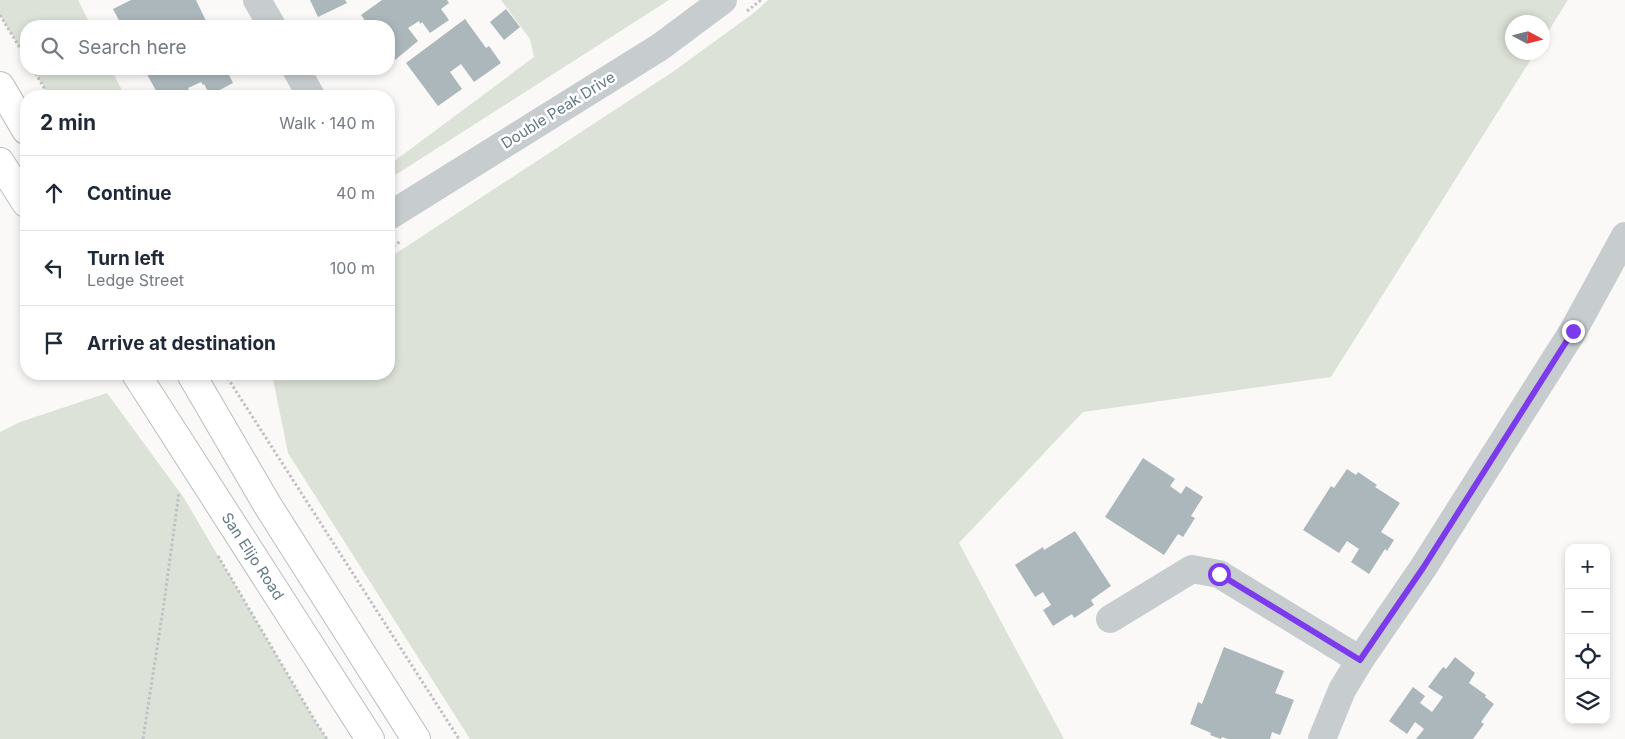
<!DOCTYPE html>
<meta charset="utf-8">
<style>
:root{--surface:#fff;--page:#f6f6f7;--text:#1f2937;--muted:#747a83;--line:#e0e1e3}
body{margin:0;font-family:Inter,sans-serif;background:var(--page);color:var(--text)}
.controls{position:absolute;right:15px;bottom:15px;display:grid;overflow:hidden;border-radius:10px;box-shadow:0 2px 8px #0003}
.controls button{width:45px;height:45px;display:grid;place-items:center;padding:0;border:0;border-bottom:1px solid var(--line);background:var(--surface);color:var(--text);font:25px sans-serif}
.compass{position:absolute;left:1505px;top:15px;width:45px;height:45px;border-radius:50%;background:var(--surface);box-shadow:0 2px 8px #0003;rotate:97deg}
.stop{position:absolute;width:15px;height:15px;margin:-11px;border:4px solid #7c3aed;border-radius:50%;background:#fff}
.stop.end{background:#7c3aed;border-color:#fff;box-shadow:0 1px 5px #0008}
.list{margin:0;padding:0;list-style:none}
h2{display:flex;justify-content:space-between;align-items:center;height:65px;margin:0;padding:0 20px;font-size:21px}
h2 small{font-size:16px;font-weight:400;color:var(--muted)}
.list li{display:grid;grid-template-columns:32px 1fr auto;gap:15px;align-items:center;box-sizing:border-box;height:75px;padding:0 20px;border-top:1px solid var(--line)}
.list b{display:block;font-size:19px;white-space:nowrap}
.list p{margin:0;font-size:16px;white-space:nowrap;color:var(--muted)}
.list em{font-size:16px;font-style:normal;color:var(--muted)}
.icon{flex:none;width:28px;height:28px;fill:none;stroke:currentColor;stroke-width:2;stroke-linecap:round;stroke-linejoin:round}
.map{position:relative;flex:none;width:1625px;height:739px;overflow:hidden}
.search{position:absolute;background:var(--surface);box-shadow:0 2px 8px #0003;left:20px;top:20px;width:375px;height:55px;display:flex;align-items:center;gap:12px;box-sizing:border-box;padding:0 18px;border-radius:20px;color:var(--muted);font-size:19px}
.panel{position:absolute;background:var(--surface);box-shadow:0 2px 8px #0003;left:20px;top:90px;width:375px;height:290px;border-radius:20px}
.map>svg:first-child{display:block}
</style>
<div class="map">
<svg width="1625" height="739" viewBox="0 0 1625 739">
<rect width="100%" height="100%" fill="#faf9f7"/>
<g fill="#dce2d8">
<polygon points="0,0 78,0 91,26 26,26 26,58 0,15"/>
<polygon points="501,0 669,0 389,179 389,165 534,57 530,39"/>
<polygon points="768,0 1568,0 1543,40 1542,22 1512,22 1512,52 1535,53 1331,377 1083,412 959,543 1064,739 470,739 288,453 272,374 389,374 389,258 674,71 755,12"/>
<polygon points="33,69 111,69 125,96 49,96"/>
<polygon points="107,393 184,498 315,721 327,739 0,739 0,432 20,422"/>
</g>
<g fill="#abb7bb">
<polygon points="131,0 196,0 207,23 199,26 175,26 174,25 172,26 171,23 164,26 122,26 113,9"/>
<polygon points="310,0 345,0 347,3 318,17"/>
<polygon points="382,0 447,0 449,3 441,9 449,20 430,33 422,22 420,24 419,21 408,28 418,41 395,60 394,59 389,63 389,26 369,26 361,15"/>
<polygon points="506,9 520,27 504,40 490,22"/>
<polygon points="465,19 486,48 489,46 501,63 474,82 461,64 450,72 462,89 438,106 406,63"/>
<polygon points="144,69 226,69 233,83 210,95 204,84 203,85 201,82 188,88 192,96 159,96"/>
<polygon points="1143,458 1175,479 1170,486 1181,494 1186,486 1203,497 1191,516 1195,518 1183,537 1178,534 1164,555 1105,517"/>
<polygon points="1347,469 1356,475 1358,472 1377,485 1375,487 1400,503 1381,532 1394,540 1387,551 1385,549 1369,574 1351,562 1359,549 1347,541 1339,553 1303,530 1331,486 1334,488"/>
<polygon points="1075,531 1111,586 1091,600 1094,605 1074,618 1072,614 1053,626 1043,610 1051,605 1043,592 1035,597 1015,565 1043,547 1044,550"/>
<polygon points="1224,647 1284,671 1275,693 1294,700 1280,735 1272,732 1270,739 1228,739 1222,737 1221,739 1210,735 1211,733 1190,724 1198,702 1202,704"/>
<polygon points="1455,657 1475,673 1469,683 1486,695 1485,697 1494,704 1481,722 1484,724 1473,739 1416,739 1424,729 1415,722 1407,734 1389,721 1413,687 1425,696 1420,703 1432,712 1443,697 1428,687 1443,667 1446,669"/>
</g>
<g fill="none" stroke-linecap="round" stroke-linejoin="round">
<defs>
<g id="major">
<polyline points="0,86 26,130"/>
<polyline points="0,162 26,203"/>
<polyline points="136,374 370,739"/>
<polyline points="191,374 268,506 416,739"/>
</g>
</defs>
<use href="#major" stroke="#b8bec1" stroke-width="30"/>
<g stroke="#bec2c4" stroke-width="3" stroke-dasharray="2.5 2.5" stroke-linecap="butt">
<polyline points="747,11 761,0"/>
<polyline points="0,15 26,58"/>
<polyline points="33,69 49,96"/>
<polyline points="389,249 401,241"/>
<polyline points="225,374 459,739"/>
<polyline points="218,556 315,721 327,739"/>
<polyline points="143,739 164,603 179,492"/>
</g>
<g stroke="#c7cccf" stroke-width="28">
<polyline points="257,0 272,26"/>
<polyline points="296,69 311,96"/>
<polyline points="389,216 660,47 723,0"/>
<polyline points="1110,619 1192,569 1219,574 1360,660"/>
<polyline points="1322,739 1342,690 1360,660 1423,568 1573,331 1625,236"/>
</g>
<use href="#major" stroke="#fff" stroke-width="28"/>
</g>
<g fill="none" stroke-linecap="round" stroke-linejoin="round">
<polyline stroke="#7c3aed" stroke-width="6" points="1219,574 1360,660 1423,568 1573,331"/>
</g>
<g text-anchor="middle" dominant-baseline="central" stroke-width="5" stroke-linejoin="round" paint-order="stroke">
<g font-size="15" fill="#637a84" stroke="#fff">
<text transform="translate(558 110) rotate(-32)">Double Peak Drive</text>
<text transform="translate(253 556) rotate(57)">San Elijo Road</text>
</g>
</g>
</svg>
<div class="controls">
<button>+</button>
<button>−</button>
<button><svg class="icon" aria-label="locate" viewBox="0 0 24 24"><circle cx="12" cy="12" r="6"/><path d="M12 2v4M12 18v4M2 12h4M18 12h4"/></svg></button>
<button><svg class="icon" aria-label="layers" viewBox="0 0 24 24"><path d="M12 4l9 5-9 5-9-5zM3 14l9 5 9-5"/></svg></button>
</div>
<svg class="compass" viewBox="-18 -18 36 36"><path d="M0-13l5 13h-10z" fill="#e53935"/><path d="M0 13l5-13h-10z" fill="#747a83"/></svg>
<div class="stop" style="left:1219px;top:574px"></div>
<div class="stop end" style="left:1573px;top:331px"></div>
<div class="search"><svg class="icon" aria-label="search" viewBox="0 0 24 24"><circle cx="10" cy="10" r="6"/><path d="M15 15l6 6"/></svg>Search here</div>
<section class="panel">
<h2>2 min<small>Walk · 140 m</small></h2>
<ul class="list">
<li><svg class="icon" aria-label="ahead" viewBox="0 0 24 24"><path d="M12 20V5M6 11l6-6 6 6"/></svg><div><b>Continue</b></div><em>40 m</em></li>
<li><svg class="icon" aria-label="left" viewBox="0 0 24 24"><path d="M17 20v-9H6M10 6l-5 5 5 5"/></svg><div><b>Turn left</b><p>Ledge Street</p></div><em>100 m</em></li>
<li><svg class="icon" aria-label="arrive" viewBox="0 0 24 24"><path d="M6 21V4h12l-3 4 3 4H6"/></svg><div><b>Arrive at destination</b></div></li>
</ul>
</section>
</div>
